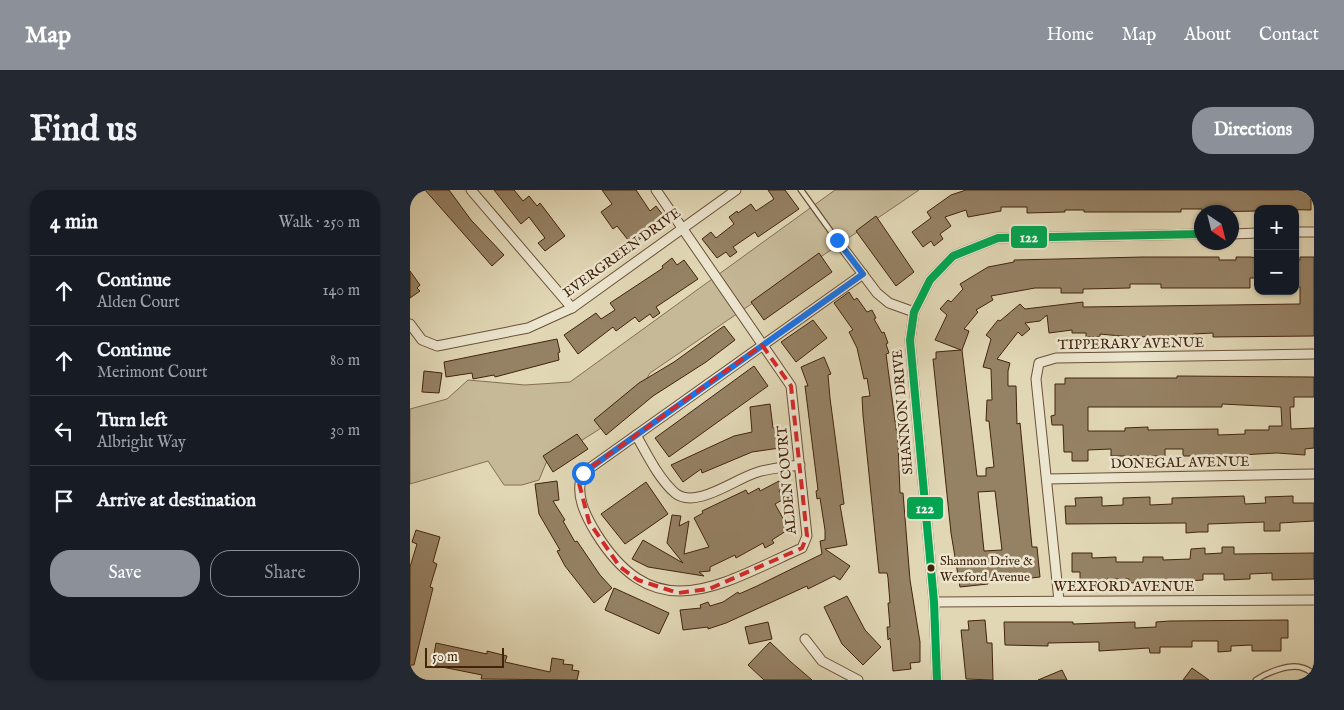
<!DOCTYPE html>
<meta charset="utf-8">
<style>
:root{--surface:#171b24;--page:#242831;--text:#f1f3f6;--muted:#9ea1a6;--line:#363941;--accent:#8c9099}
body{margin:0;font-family:"IM FELL English",serif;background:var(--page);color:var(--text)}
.controls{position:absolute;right:15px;top:15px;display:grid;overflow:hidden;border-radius:10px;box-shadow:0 1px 4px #0004}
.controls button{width:45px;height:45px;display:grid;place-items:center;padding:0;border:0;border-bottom:1px solid var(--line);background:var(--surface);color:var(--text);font:25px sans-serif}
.compass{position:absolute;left:784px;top:15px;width:45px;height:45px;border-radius:50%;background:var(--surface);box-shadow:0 1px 4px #0004;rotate:145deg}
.scale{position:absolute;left:15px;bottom:12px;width:79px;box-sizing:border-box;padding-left:5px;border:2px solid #42240c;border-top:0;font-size:14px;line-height:18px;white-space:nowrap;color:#42240c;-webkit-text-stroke:4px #ece5cf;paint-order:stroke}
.stop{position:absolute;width:15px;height:15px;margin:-11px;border:4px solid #1a73e8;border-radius:50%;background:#fff}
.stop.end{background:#1a73e8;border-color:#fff;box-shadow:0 1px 5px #0008}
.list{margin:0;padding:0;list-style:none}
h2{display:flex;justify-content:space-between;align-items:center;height:65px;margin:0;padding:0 20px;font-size:21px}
h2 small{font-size:16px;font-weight:400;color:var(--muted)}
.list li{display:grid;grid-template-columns:32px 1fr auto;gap:15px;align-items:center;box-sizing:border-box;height:70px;padding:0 20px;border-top:1px solid var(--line)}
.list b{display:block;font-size:19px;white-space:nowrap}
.list p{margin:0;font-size:16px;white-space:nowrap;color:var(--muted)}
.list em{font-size:16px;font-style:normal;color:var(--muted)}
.actions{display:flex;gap:10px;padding:15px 20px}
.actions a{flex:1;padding:11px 0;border:1px solid var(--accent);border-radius:20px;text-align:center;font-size:18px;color:var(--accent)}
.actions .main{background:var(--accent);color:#fff}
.icon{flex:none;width:28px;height:28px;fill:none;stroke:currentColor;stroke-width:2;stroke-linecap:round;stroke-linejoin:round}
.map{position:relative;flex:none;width:904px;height:490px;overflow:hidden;border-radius:20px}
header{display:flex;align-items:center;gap:30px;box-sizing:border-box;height:70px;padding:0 25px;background:var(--accent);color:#fff}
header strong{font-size:24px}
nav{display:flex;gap:28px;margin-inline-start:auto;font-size:18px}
.intro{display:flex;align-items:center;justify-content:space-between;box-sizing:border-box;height:120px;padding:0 30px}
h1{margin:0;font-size:35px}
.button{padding:12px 22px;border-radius:20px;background:var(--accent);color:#fff;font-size:18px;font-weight:700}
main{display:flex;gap:30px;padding:0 30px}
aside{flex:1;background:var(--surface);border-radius:20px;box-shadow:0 1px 4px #0004}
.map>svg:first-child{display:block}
</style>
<header>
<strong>Map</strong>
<nav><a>Home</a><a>Map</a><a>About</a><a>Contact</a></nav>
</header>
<div class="intro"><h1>Find us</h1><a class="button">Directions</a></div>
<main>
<aside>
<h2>4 min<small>Walk · 250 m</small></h2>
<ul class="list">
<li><svg class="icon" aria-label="ahead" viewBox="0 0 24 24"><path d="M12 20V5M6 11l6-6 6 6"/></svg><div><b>Continue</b><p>Alden Court</p></div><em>140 m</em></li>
<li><svg class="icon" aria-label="ahead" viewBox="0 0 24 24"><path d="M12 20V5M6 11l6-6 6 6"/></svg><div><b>Continue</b><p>Merimont Court</p></div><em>80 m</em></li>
<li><svg class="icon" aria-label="left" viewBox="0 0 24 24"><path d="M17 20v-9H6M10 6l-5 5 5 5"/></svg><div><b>Turn left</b><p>Albright Way</p></div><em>30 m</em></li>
<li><svg class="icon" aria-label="arrive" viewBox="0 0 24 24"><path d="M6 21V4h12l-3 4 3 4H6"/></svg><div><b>Arrive at destination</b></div></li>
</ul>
<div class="actions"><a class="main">Save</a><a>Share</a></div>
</aside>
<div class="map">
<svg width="904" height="490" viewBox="0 0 904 490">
<rect width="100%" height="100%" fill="#e1d7b5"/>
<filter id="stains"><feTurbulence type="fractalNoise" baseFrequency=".004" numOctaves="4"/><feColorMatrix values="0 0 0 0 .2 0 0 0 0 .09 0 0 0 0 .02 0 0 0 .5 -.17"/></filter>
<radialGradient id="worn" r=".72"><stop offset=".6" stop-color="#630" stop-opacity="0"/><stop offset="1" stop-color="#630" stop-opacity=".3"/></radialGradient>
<polygon fill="#c6b998" stroke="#846e52" points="425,0 509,0 240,183 218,221 166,254 141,261 129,290 112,295 94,295 78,271 0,294 0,219 37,209 58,190 115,195 160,192"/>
<g fill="#958164" stroke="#42240c" fill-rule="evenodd">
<polygon points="15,0 39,0 61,30 94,65 82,76"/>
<polygon points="84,0 104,0 113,11 119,6 127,16 130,13 155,46 135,61 128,53 135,48 119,27 111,34"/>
<polygon points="192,0 226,0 240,21 246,16 256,29 222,55 207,36 203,39 191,22 202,14"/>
<polygon points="358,0 375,0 389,19 348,47 345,42 323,57 327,62 320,67 316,62 307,68 292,49 301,42 306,48 324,34 319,27 327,21 328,23 341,14 346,21 364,9"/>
<polygon points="556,0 901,0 901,20 848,19 848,21 792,22 792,19 771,19 771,22 674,22 674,20 655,20 655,22 617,23 617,17 591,17 591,21 558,27 556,20 535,27 541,36 530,44 533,49 524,56 521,51 513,57 502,42 521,28 517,22 541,5"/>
<polygon points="466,26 504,82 486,96 446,41"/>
<polygon points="409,63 422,82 354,130 341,112"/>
<path d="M733 67H809V70H826V67H840L848 68V88H840V98H751V94H720V98L673 99V103H651V98H625L581 106 583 110 566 120 568 122 554 139 559 141 552 160 567 286H576V278L584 277 579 231H576L577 210H582L581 179 573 177 581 149 576 145 588 130 590 131 610 114 615 119 673 112V117L890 114V97H885V70H890V67H904V146L803 147V143L783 144V146L721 147 690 144V147H676V143H662V140L639 143 637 125 630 131 615 133 620 139 612 146 608 142 587 169 600 173 598 181V196H606L607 234 610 233 622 357H627L630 387 621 388V390L577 392 578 394 550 397 541 343 523 169H526V162L551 160 525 150 537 125 530 119 538 110 541 112 553 99 550 94 578 77 604 72V70ZM585 301 592 360 574 361 568 302Z"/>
<polygon points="262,68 267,75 274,70 288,89 246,117 250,123 243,128 240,124 229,132 225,127 206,141 203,137 168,164 154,145 186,123 191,129 205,120 200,113 253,78 252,76"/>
<polygon points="0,81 10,95 7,98 10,101 0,108"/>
<polygon points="439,102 444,110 447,108 457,122 462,120 466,128 464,129 472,143 474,142 478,153 476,154 479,163 476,164 488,253 490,303 493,303 500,390 510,452 510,472 500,473 501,479 483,481 480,448 478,450 477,437 480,437 478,413 480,413 478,388 477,383 469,383 453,225 452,207 460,206 457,188 454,189 447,158 439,142 443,140 424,113"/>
<polygon points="403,130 417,148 386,172 371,152"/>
<polygon points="314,136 325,150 296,172 243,206 196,245 184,230 229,193 264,172"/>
<polygon points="147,149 150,162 148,163 149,170 85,187 84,185 63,189 62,183 36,187 34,172"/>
<polygon points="414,167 421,184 418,185 420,208 434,314 430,315 437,355 415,359 440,376 430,390 424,386 398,399 397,396 316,433 298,439 298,437 273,440 270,420 291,418 290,415 298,412 300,416 313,412 328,402 329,404 347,396 412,364 410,351 415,350 415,340 410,308 407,309 406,301 408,300 395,196 398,196 391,177"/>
<polygon points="344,176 358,196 259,267 245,248"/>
<polygon points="14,181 32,183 29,203 12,202"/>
<path d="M767 186 904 187V207H884V217H880L881 239 904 238V258L895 259V265L867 263 811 266H773V259H755V266H701V259L678 260V271H662V262H654L653 235H642L641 226 645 225V194H655V188H767ZM812 214 871 217 872 236H859V240H835V244L808 245V239L738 240V237L715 238V241H678V217H812Z"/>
<polygon points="360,214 363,238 367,238 370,258 342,262 292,283 291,279 273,292 261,275 324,246 342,242 340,217"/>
<polygon points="167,244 178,259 143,282 133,266"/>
<polygon points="147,291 149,310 143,311 155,330 153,331 165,352 167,351 190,385 202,398 184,413 155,376 147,361 150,360 129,324 125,294"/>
<polygon points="369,291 373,299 369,301 374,309 365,314 379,339 362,350 364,353 355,358 353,353 326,368 325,365 300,377 300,381 289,382 294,386 238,377 222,369 233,350 273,373 257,353 262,325 271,326 269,336 279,331 274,364 299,357 284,328 293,323 292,321 336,300 338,304 349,298 350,301"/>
<polygon points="236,292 258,324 215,354 191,324"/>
<polygon points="834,306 835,314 856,313 855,307 883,306 883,313 904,313 904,331 870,333 870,341 854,341 854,332 798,334 798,342 788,342 776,343 776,333 656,334 655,316 666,316 665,308 692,307 692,316 713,315 713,308 740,307 740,315 762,314 762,308"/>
<polygon points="6,340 30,347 23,372 27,374 20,397 23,398 4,475 0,475 0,377 7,354 2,352"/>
<polygon points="812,357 824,357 824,364 904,363 904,389 862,390 862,383 840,384 840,389 814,390 814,384 793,384 793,390 778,391 719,393 719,389 697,389 697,392 686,392 686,389 670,389 670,382 662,382 662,363 682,363 682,368 706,367 706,372 733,372 733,367 753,367 753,370 780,369 781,359 795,358 795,364 812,363"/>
<polygon points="204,398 259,423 249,444 195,420"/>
<polygon points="437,406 455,440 471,457 453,475 432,454 414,417"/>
<polygon points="575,430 577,453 582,453 583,490 556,489 551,440 559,440 558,431"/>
<polygon points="878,430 878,448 871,448 871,461 842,461 842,455 821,456 821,461 808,462 808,451 782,451 782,457 750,457 750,463 740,463 739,458 689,461 689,452 638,453 638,456 595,455 594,432 663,432 663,434 725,432 725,438 746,437 746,432 760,431"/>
<polygon points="358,432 362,449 339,454 335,437"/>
<polygon points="360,452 381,472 402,490 354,490 338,475"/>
<polygon points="26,453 77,464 77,461 97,466 95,472 140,482 142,468 154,470 153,474 163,475 162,480 169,481 167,490 71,489 72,485 22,475"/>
<polygon points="782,478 799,490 773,490"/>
<polygon points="652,480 657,490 628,490"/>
</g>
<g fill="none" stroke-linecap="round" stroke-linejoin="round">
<defs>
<g id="service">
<polyline points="391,0 427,50"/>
<path d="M846 490C856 483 880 473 893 478 897 479 901 482 904 484"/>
</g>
<g id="minor">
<polyline points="61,0 162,118"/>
<path d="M246 0 381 196 397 346 392 358C311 394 246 440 186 343 175 325 164 303 173 283L453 84"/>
<polyline points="885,42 904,42"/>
<polyline points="822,44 848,43"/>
<polyline points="427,50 467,103 479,113 504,122"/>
<polyline points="0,134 12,150 27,156 118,138 162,118 326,0"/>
<path d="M226 245C237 264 248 288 265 303 286 320 326 288 348 282 361 278 376 277 390 275"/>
<polyline points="637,289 904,284"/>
<polyline points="649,411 626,189 629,173 646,168 904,164"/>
<polyline points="524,412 904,410"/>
<polyline points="395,449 412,471 448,490"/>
<polyline points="527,490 524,412 500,150 504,122 520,90 543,66 588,48 792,44"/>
</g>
</defs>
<use href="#service" stroke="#6a5136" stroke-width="7"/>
<use href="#minor" stroke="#6a5136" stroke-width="11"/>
<use href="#service" stroke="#ece5cf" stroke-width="4.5"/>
<use href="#minor" stroke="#ece5cf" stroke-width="9"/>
<defs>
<polyline id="bus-1" points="527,490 524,412 500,150 504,122 520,90 543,66 588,48 792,44"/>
</defs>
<use href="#bus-1" stroke="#ece5cf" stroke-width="11"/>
<use href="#bus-1" stroke="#00a651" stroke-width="8"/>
</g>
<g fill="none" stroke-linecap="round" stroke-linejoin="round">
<polyline stroke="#1a73e8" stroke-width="6" points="173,283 453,84 427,50"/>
</g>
<path fill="none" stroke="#d62828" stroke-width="4" stroke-dasharray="10 6" stroke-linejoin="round" d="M352 155 381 196 397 346 392 358 299 399 268 403 228 390 210 377 179 332 169 293 173 283Z"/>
<circle fill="#42240c" stroke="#ece5cf" stroke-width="2" cx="521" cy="378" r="4.5"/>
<g text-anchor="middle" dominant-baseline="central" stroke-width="5" stroke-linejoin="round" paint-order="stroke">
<g font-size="13" fill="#42240c" stroke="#ece5cf" text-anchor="start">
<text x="530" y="371">Shannon Drive &amp;<tspan x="530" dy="16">Wexford Avenue</tspan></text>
</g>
<g font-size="14" fill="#42240c" stroke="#ece5cf">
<text transform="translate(212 63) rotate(-36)">EVERGREEN DRIVE</text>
<text transform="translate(721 154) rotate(-1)">TIPPERARY AVENUE</text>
<text transform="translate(493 222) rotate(-95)">SHANNON DRIVE</text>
<text transform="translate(770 273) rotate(-1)">DONEGAL AVENUE</text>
<text transform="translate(377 290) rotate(-95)">ALDEN COURT</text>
<text x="714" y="397">WEXFORD AVENUE</text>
</g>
</g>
<g stroke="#ece5cf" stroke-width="2">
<rect x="600" y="35" width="38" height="24" rx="5" fill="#00a651"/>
<rect x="496" y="306" width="38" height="24" rx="5" fill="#00a651"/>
</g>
<g font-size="14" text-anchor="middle" font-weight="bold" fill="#fff">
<text x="619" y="52">122</text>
<text x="515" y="323">122</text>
</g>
<rect width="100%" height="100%" filter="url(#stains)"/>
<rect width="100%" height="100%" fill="url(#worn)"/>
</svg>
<div class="controls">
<button>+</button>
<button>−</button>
</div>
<svg class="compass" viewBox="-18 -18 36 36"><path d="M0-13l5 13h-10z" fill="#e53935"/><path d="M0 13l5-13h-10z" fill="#9ea1a6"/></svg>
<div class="scale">50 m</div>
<div class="stop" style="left:173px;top:283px"></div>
<div class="stop end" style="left:427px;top:50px"></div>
</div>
</main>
